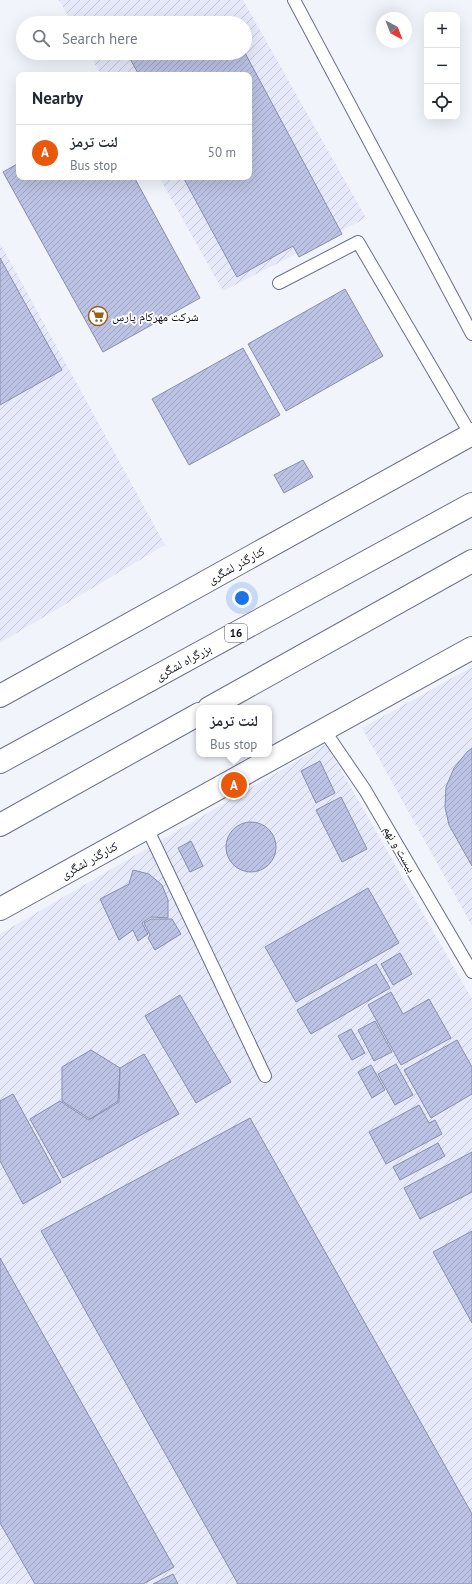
<!DOCTYPE html>
<meta charset="utf-8">
<style>
:root{--surface:#fff;--page:#f6f6f7;--text:#1f2937;--muted:#747a83;--line:#e0e1e3;--accent:#ea580c}
body{margin:0;font-family:"PT Sans","Noto Naskh Arabic",sans-serif;background:var(--page);color:var(--text)}
.controls{position:absolute;right:12px;top:12px;display:grid;overflow:hidden;border-radius:8px;box-shadow:0 4px 16px #0002}
.controls button{width:36px;height:36px;display:grid;place-items:center;padding:0;border:0;border-bottom:1px solid var(--line);background:var(--surface);color:var(--text);font:20px sans-serif}
.compass{position:absolute;left:376px;top:12px;width:36px;height:36px;border-radius:50%;background:var(--surface);box-shadow:0 4px 16px #0002;rotate:138deg}
.you{position:absolute;left:242px;top:598px;width:14px;height:14px;margin:-10px;border:3px solid #fff;border-radius:50%;background:#1a73e8;box-shadow:0 0 0 6px #1a73e833}
.badge{display:grid;place-items:center;width:26px;height:26px;border-radius:50%;background:var(--accent);color:#fff;font-size:13px;font-weight:700}
.pin{position:absolute;translate:-50% -50%;border:2px solid #fff;box-shadow:0 1px 4px #0006}
.popup{position:absolute;left:196px;top:705px;width:76px;height:52px;box-sizing:border-box;display:grid;place-content:center;border-radius:8px;background:var(--surface);filter:drop-shadow(0 1px 3px #0005);font-size:13px;white-space:nowrap;color:var(--muted)}
.popup b{font-size:15px;color:var(--text)}
.popup::after{content:'';position:absolute;left:50%;top:100%;margin-left:-8px;border:8px solid transparent;border-top-color:var(--surface)}
.list{margin:0;padding:0;list-style:none}
h2{display:flex;justify-content:space-between;align-items:center;height:52px;margin:0;padding:0 16px;font-size:17px}
h2 small{font-size:13px;font-weight:400;color:var(--muted)}
.list li{display:grid;grid-template-columns:26px 1fr auto;gap:12px;align-items:center;box-sizing:border-box;height:56px;padding:0 16px;border-top:1px solid var(--line)}
.list b{display:block;font-size:15px;white-space:nowrap}
.list p{margin:0;font-size:13px;white-space:nowrap;color:var(--muted)}
.list em{font-size:13px;font-style:normal;color:var(--muted)}
.icon{flex:none;width:22px;height:22px;fill:none;stroke:currentColor;stroke-width:2;stroke-linecap:round;stroke-linejoin:round}
.map{position:relative;flex:none;width:472px;height:1584px;overflow:hidden}
.search{position:absolute;background:var(--surface);box-shadow:0 4px 16px #0002;left:16px;top:16px;width:236px;height:44px;display:flex;align-items:center;gap:10px;box-sizing:border-box;padding:0 14px;border-radius:22px;color:var(--muted);font-size:15px}
.panel{position:absolute;background:var(--surface);box-shadow:0 4px 16px #0002;left:16px;top:72px;width:236px;height:108px;border-radius:8px}
.map>svg:first-child{display:block}
</style>
<div class="map">
<svg width="472" height="1584" viewBox="0 0 472 1584">
<defs>
<pattern id="industrial-furrows" width="10" height="10" patternUnits="userSpaceOnUse"><rect width="10" height="10" fill="#e6e9fa"/><path d="M-1 1l2-2M0 10L10 0M9 11l2-2" fill="none" stroke="#c4c7d6"/></pattern>
<pattern id="building-hatch" width="6" height="6" patternUnits="userSpaceOnUse"><rect width="6" height="6" fill="#bcc2e3"/><path d="M-1 1l2-2M0 6l6-6M5 7l2-2" fill="none" stroke="#a0a6c2"/></pattern>
</defs>
<rect width="100%" height="100%" fill="#f2f4fb"/>
<g fill="url(#industrial-furrows)">
<polygon points="59,0 243,0 366,218 223,291 159,177 249,177 249,75 101,75 89,53 245,53 245,23 72,23"/>
<polygon points="0,243 165,545 0,643"/>
<polygon points="472,667 472,926 362,728"/>
<polygon points="326,744 472,999 472,1584 0,1584 0,934"/>
</g>
<g fill="url(#building-hatch)" stroke="#898ead">
<polygon points="131,53 245,53 342,234 299,257 293,246 237,277 183,177 249,177 249,75 139,75 128,55"/>
<polygon points="19,163 19,177 134,177 200,298 103,352 3,172"/>
<polygon points="0,258 62,370 0,405"/>
<polygon points="345,289 383,356 286,411 248,344"/>
<polygon points="243,348 280,415 189,465 152,399"/>
<polygon points="303,460 313,477 284,493 274,475"/>
<polygon points="472,748 472,866 449,825 445,807 446,787 454,768 467,752"/>
<polygon points="320,761 335,793 316,803 301,771"/>
<polygon points="341,797 367,849 342,862 316,810"/>
<circle cx="251" cy="847" r="25"/>
<polygon points="191,841 203,866 190,872 178,848"/>
<polygon points="133,870 149,874 162,885 168,900 168,918 151,917 142,923 148,934 138,941 133,930 119,940 100,899 129,884"/>
<polygon points="368,888 399,943 296,1002 265,947"/>
<polygon points="151,919 172,919 181,934 155,950 148,938 150,935 144,923"/>
<polygon points="400,953 412,974 393,985 381,964"/>
<polygon points="376,964 390,988 311,1034 297,1010"/>
<polygon points="391,992 403,1014 429,999 451,1038 401,1065 368,1005"/>
<polygon points="180,995 231,1082 196,1103 145,1016"/>
<polygon points="375,1021 392,1052 374,1061 358,1030"/>
<polygon points="351,1029 365,1053 352,1060 338,1036"/>
<polygon points="457,1040 472,1067 472,1094 431,1118 404,1070"/>
<polygon points="91,1050 120,1068 118,1101 90,1119 62,1101 62,1067"/>
<polygon points="144,1054 179,1114 63,1178 30,1119 60,1101 89,1120 119,1102 120,1068"/>
<polygon points="396,1064 413,1095 395,1105 378,1074"/>
<polygon points="371,1065 385,1090 372,1098 358,1072"/>
<polygon points="13,1094 61,1182 23,1204 0,1161 0,1101"/>
<polygon points="419,1105 429,1123 435,1120 442,1134 386,1164 369,1132"/>
<polygon points="250,1118 472,1514 472,1584 238,1584 41,1231"/>
<polygon points="438,1143 445,1156 400,1180 393,1167"/>
<polygon points="472,1152 472,1192 420,1219 404,1188"/>
<polygon points="472,1231 472,1323 433,1252"/>
<polygon points="0,1258 174,1567 143,1584 35,1584 0,1523"/>
<polygon points="173,1574 178,1584 153,1584"/>
</g>
<g fill="none" stroke-linecap="round" stroke-linejoin="round">
<defs>
<g id="service">
<polyline points="294,0 472,334"/>
<polyline points="279,283 358,242 471,435"/>
<polyline points="324,730 365,790 472,972"/>
<polyline points="147,828 265,1076"/>
</g>
<g id="primary">
<polyline points="0,696 472,434"/>
<polyline points="0,909 472,648"/>
</g>
<g id="trunk">
<polyline points="209,708 472,561"/>
<polyline points="0,762 472,504"/>
<polyline points="0,825 199,714"/>
</g>
</defs>
<use href="#service" stroke="#696f8c" stroke-width="14"/>
<use href="#primary" stroke="#696f8c" stroke-width="24"/>
<use href="#trunk" stroke="#696f8c" stroke-width="24"/>
<use href="#service" stroke="#fff" stroke-width="12"/>
<use href="#primary" stroke="#fff" stroke-width="22"/>
<use href="#trunk" stroke="#fff" stroke-width="22"/>
</g>
<defs>
<symbol id="supermarket-ring" viewBox="-11 -11 22 22"><circle r="9.5" fill="#fff" stroke="#99601c" stroke-width="1.5"/><path d="M-6-5.5h2.5l.6 2H6L4.5 2H-2.5L-4.4-4H-6ZM-1.5 3.2a1.3 1.3 0 1 0 .1 0ZM3 3.2a1.3 1.3 0 1 0 .1 0Z" fill="#99601c"/></symbol>
</defs>
<g fill-rule="evenodd">
<use href="#supermarket-ring" x="87" y="305" width="22" height="22"/>
</g>
<g text-anchor="middle" dominant-baseline="central" stroke-width="3.5" stroke-linejoin="round" paint-order="stroke">
<rect fill="#fff" stroke="#54555d" stroke-width="1" x="225" y="624" width="22" height="18" rx="3"/>
<g font-size="11" font-weight="bold" fill="#0a0c17">
<text x="236" y="633">16</text>
</g>
<g font-size="12" fill="#0a0c17" stroke="#fff" text-anchor="start">
<text x="112" y="316">شرکت مهرکام پارس</text>
</g>
<g font-size="12" fill="#0a0c17" stroke="#fff">
<text transform="translate(236 565) rotate(-29)">کنارگذر لشگری</text>
<text transform="translate(183 662) rotate(-29)">بزرگراه لشگری</text>
<text transform="translate(400 849) rotate(60)">بیست و نهم</text>
<text transform="translate(89 860) rotate(-29)">کنارگذر لشگری</text>
</g>
</g>
</svg>
<div class="controls">
<button>+</button>
<button>−</button>
<button><svg class="icon" aria-label="locate" viewBox="0 0 24 24"><circle cx="12" cy="12" r="6"/><path d="M12 2v4M12 18v4M2 12h4M18 12h4"/></svg></button>
</div>
<svg class="compass" viewBox="-18 -18 36 36"><path d="M0-13l5 13h-10z" fill="#e53935"/><path d="M0 13l5-13h-10z" fill="#747a83"/></svg>
<div class="you"></div>
<div class="pin badge" style="left:234px;top:785px">A</div>
<div class="popup"><b>لنت ترمز</b>Bus stop</div>
<div class="search"><svg class="icon" aria-label="search" viewBox="0 0 24 24"><circle cx="10" cy="10" r="6"/><path d="M15 15l6 6"/></svg>Search here</div>
<section class="panel">
<h2>Nearby<small></small></h2>
<ul class="list">
<li><span class="badge">A</span><div><b>لنت ترمز</b><p>Bus stop</p></div><em>50 m</em></li>
</ul>
</section>
</div>
